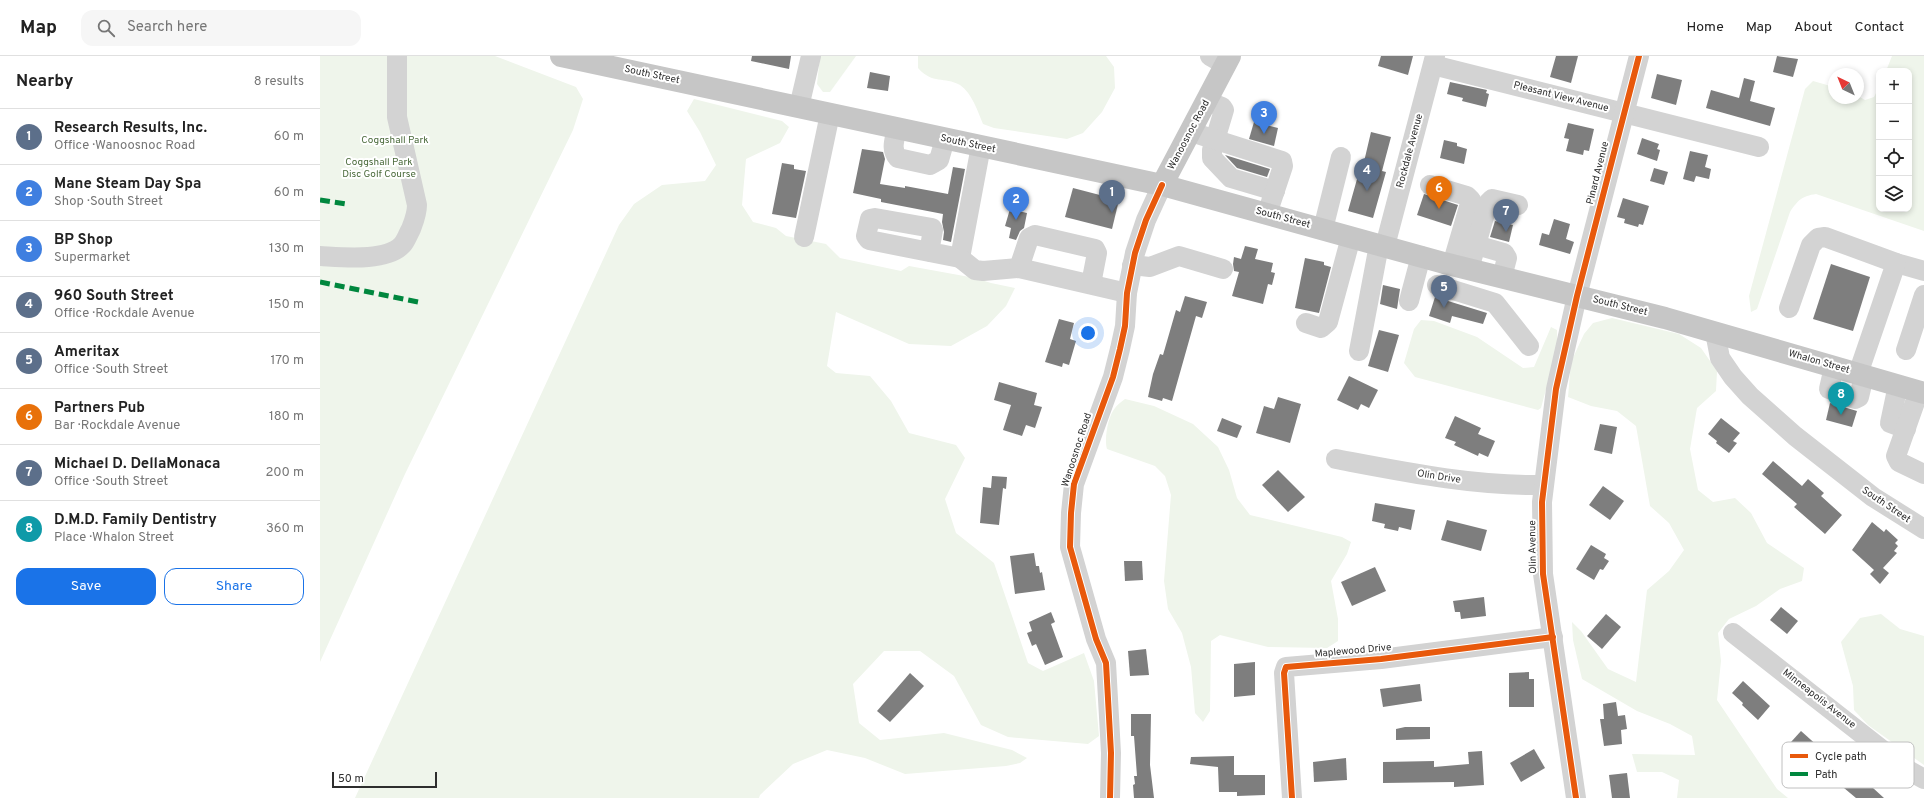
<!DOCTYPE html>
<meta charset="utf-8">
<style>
:root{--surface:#fff;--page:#f6f6f6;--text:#222;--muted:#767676;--line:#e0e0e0;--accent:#1a73e8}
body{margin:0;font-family:Overpass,sans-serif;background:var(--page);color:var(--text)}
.controls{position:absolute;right:12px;top:12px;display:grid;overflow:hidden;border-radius:8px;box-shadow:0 2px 6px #0003}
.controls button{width:36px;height:36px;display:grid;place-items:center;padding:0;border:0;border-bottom:1px solid var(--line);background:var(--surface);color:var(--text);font:20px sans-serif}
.compass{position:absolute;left:1508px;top:12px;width:36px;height:36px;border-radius:50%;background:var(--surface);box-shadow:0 2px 6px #0003;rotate:317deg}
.scale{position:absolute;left:12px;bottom:10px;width:105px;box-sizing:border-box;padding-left:4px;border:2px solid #2e2e2e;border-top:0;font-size:11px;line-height:14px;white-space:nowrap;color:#2e2e2e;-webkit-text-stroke:3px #fff;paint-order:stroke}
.you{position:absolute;left:768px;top:277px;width:14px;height:14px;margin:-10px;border:3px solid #fff;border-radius:50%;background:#1a73e8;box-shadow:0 0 0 6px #1a73e833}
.badge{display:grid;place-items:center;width:26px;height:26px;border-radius:50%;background:var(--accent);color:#fff;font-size:13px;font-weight:700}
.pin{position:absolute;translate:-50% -33px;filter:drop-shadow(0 1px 2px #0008)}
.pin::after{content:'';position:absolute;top:21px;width:14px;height:12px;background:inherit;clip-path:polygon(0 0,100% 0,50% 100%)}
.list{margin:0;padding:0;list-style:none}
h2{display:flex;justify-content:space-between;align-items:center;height:52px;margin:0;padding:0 16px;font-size:17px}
h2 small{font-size:13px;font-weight:400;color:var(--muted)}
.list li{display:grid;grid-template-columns:26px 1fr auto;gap:12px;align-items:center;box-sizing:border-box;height:56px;padding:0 16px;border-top:1px solid var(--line)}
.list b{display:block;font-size:15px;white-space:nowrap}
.list p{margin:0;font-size:13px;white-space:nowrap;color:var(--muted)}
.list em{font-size:13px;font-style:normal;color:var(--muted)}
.actions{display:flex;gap:8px;padding:12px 16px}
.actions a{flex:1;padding:9px 0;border:1px solid var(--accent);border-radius:12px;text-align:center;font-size:14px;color:var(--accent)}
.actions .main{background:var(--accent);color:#fff}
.icon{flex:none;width:22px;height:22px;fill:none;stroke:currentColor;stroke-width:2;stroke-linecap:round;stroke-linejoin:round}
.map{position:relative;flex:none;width:1604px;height:742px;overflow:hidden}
header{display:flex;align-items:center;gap:24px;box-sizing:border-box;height:56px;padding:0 20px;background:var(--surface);border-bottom:1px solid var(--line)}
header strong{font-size:19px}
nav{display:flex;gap:22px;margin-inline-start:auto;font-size:14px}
.search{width:280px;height:36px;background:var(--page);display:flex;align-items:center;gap:10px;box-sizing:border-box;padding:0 14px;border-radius:12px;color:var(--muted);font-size:15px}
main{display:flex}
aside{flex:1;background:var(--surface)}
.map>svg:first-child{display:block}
</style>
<header>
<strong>Map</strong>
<div class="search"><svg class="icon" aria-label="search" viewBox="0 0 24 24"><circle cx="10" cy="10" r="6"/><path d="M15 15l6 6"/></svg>Search here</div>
<nav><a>Home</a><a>Map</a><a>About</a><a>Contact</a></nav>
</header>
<main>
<aside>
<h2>Nearby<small>8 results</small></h2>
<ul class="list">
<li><span class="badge" style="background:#5c6f8a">1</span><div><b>Research Results, Inc.</b><p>Office · Wanoosnoc Road</p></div><em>60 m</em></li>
<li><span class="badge" style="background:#3f7fe0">2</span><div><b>Mane Steam Day Spa</b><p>Shop · South Street</p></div><em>60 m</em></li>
<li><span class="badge" style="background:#3f7fe0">3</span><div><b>BP Shop</b><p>Supermarket</p></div><em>130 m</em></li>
<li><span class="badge" style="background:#5c6f8a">4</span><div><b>960 South Street</b><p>Office · Rockdale Avenue</p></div><em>150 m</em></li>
<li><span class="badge" style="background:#5c6f8a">5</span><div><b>Ameritax</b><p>Office · South Street</p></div><em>170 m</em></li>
<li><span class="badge" style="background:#e8710a">6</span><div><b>Partners Pub</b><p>Bar · Rockdale Avenue</p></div><em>180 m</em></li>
<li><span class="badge" style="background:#5c6f8a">7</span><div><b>Michael D. DellaMonaca</b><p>Office · South Street</p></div><em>200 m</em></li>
<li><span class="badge" style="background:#0f9aa8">8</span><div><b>D.M.D. Family Dentistry</b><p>Place · Whalon Street</p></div><em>360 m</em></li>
</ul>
<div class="actions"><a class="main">Save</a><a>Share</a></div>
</aside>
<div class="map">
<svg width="1604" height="742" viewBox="0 0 1604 742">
<rect width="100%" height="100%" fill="#fff"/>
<g fill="#eff5eb">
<polygon points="0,0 175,0 256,31 263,43 253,74 85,418 0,606"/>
<polygon points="500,0 536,0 510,36 503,36 497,28"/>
<path d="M598 0H786L794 11 795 32 782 56 763 77 747 83 674 72 663 68C658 56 652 37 640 29 624 20 613 29 598 12Z"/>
<path d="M1572 0H1604V175L1496 138C1482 140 1478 144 1470 156L1437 253 1431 256 1429 240 1485 33 1493 25 1514 31V42H1538V40L1545 44 1554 41 1559 31V153H1589V15H1566Z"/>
<polygon points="374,43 462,65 469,71 460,87 426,103 422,149 433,166 456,172 466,180 506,188 520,202 581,215 589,210 655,222 671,227 695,232 686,250 667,270 631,290 589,288 516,256 507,310 516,317 550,320 571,345 589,377 636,389 645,402 625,443 636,477 674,507 708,607 723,615 764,597 774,625 779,680 768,688 688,681 661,669 634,620 600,595 564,595 533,628 539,667 560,684 624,677 692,694 707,702 700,707 686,710 585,718 545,702 507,694 473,708 440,739 439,742 35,742 299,169 314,148 342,129 385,125 396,109 380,76 367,55"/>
<polygon points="1292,262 1359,278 1381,292 1397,315 1396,335 1377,352 1370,393 1378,434 1393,446 1415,442 1431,457 1447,487 1484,512 1482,525 1460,533 1436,550 1409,563 1398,577 1401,605 1397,644 1457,733 1468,742 1357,742 1359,724 1342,716 1317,716 1312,698 1375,699 1372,680 1350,668 1317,655 1262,623 1253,584 1252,566 1261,575 1288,613 1316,626 1327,534 1349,515 1364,494 1349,467 1330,450 1316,370 1297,355 1271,350 1248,341 1251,306 1264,278 1273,267"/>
<polygon points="1101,264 1114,265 1157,281 1203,312 1214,311 1231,271 1237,274 1237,292 1221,352 1218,354 1095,321 1084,307 1094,273"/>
<path d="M805 343 834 350 873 368 898 391 909 414 917 442 930 459 1022 481 1031 486 1027 498 1011 525 1018 563V585L1007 592 948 591 900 579 891 585 890 655 883 666 875 657 871 611 862 577 848 553 844 525 851 439 845 420 835 410 787 393C784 383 788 360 795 352 797 349 801 346 805 343Z"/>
<polygon points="1561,558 1580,573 1604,580 1604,709 1548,669 1534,654 1533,630 1521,586 1540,562"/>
</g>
<g fill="#7e7e7e">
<polygon points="432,0 471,0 469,13 431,5"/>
<polygon points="1061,0 1093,0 1088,19 1058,10"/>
<polygon points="1236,0 1258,0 1251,27 1230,21"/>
<polygon points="1457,0 1478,3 1473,21 1453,16"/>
<polygon points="550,16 570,20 568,35 547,32"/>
<polygon points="1337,18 1362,24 1356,49 1331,42"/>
<polygon points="1424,22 1435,25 1430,45 1455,52 1450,70 1386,52 1391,34 1419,42"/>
<polygon points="1130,26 1167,34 1166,37 1169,38 1166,51 1142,45 1143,42 1127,38"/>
<polygon points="934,66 958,72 954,90 929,83"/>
<polygon points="1248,67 1274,73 1269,95 1264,94 1263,99 1246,95 1249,83 1244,82"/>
<polygon points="1051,76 1071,81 1062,115 1066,116 1053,162 1028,155 1041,109 1043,110"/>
<polygon points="1322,82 1339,88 1337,93 1340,94 1337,105 1317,98"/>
<polygon points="1124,84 1137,87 1137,90 1147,93 1144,108 1120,102"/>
<polygon points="542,93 563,96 565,103 560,128 585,132 585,130 628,138 633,111 645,113 631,186 623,184 624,176 622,166 623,158 561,146 561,143 533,137"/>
<polygon points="1370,95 1388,99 1385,111 1391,113 1389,123 1376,120 1374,126 1363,123"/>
<polygon points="905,99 950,113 947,121 917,112"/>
<polygon points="462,107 474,109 474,113 486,115 476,162 452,158"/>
<polygon points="1334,112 1348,116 1344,129 1330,125"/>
<polygon points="753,132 799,144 792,173 745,161"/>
<polygon points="1104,138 1138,149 1131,170 1097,159"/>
<polygon points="1303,142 1329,150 1323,169 1319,168 1318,171 1304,167 1305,163 1297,161"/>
<polygon points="690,153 707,157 704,172 700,175 696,184 689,182 691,172 685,170"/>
<polygon points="1234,163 1250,168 1246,183 1254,186 1250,198 1219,189 1222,177 1229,179"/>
<polygon points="1175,165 1193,169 1189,186 1170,181"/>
<polygon points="925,190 938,193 935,203 953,207 951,216 955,217 952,229 948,228 943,248 912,240 919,216 914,215 913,208 914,201 921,203"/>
<polygon points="985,202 1004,206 1004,209 1011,211 999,257 975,252"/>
<polygon points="1511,208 1550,221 1533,275 1493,263"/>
<polygon points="1063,229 1080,233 1077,253 1060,248"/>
<polygon points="865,240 887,246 882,262 876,260 852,345 843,342 842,345 828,341 833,318 840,298 843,299 856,254 860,256"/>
<polygon points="1115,241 1167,257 1163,268 1132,260 1130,267 1109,260"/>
<polygon points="739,263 754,267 750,283 756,285 749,309 743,307 742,311 725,306"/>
<polygon points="1059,274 1079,279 1068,316 1048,310"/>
<polygon points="1029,320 1058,334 1049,352 1041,348 1038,354 1017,344"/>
<polygon points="679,326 717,337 714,349 722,351 715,372 706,369 702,380 683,374 691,349 674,344"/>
<polygon points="958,341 981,348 970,387 936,377 944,350 954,353"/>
<polygon points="1510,347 1537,355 1532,371 1506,364"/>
<polygon points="1135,360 1161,372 1158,378 1175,385 1168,401 1159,397 1158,400 1134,389 1136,386 1125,382"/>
<polygon points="902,362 922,370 917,382 897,375"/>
<polygon points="1401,362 1420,377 1413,385 1417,387 1409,397 1396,387 1397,385 1388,378"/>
<polygon points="1280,368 1297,371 1292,398 1274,394"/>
<polygon points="1453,405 1482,430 1488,423 1504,437 1501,440 1522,459 1505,478 1474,451 1477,448 1442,418"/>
<polygon points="958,414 985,441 968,456 942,429"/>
<polygon points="672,420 687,421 686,433 683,432 679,469 660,467 663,431 671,432"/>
<polygon points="1283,430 1304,445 1290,464 1269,449"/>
<polygon points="1055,447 1095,454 1091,474 1079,471 1078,475 1064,472 1065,468 1052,465"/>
<polygon points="1127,464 1167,474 1161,495 1121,484"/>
<polygon points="1552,466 1564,476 1566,473 1578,484 1575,487 1578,490 1574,495 1577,497 1563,512 1569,517 1560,528 1550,518 1554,514 1532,494"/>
<polygon points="1271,489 1286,498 1284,502 1289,505 1283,514 1280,513 1274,524 1256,513"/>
<polygon points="714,497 716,510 719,510 720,517 722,516 725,534 695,538 690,500"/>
<polygon points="804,505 822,505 823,524 805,525"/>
<polygon points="1055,511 1066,535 1032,550 1021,526"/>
<polygon points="1164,541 1166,560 1141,563 1140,556 1135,556 1133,545"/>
<polygon points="1461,551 1478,565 1467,578 1450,564"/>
<polygon points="731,556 735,566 731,568 743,601 725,609 716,588 712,590 707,577 712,575 709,566"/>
<polygon points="1286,558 1301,571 1282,593 1267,580"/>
<polygon points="826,593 829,619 810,620 808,595"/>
<polygon points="935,606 935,639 914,641 914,608"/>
<polygon points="1209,616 1209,623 1214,623 1214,651 1189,651 1189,617"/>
<polygon points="590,617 604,630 570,666 557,655"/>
<polygon points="1423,625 1450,650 1438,664 1422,649 1423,647 1412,637"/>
<polygon points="1100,628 1102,645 1063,651 1060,633"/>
<polygon points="1296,646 1298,660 1305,659 1307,673 1301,674 1302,688 1284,690 1280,663 1284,663 1283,648"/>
<polygon points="811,658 831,658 830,709 834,742 814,742 813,729 815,728 814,720 817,720 814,680 811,680"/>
<polygon points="1085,671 1110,671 1110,683 1076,684 1076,673"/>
<polygon points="1481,675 1509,700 1498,713 1471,686"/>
<polygon points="1214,693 1225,712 1201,726 1190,707"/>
<polygon points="1162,695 1164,729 1134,731 1134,726 1063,727 1063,706 1114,705 1114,711 1149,708 1148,696"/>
<polygon points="914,700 914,719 945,719 945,739 917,740 917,736 899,736 898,711 870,708 871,701"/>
<polygon points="1026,702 1027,724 994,726 993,706"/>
<polygon points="1529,714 1540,724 1542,722 1564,742 1536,742 1518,727"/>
<polygon points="1307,717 1310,742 1292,742 1289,719"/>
</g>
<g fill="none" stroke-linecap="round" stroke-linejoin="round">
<g stroke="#d3d3d3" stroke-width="20">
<polyline points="890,0 906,9"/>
<polyline points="1113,9 1439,91"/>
<polyline points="887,45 902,51 904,54 892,94 892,102 911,122 955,135"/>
<polyline points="479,51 491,0"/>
<path d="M577 72C575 83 570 93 578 102L610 109 619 104 625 83"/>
<polyline points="871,76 962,105 963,110 947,158"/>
<polyline points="1110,129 1147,140 1151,144 1132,209"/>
<polyline points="1003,173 1021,101"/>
<polyline points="484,181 510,58"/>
<polyline points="1156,189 1184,197 1187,202 1182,221"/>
<polyline points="1065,190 1115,0"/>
<polyline points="609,196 613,174 612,172 555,162 550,163 546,180 549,184 640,202 661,90"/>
<path d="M0 200C21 201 66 206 82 189 86 185 88 178 91 173 94 165 97 158 97 149L77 61V0"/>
<polyline points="640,202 655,214 663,215 699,212 807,237"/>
<polyline points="1576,207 1604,215"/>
<polyline points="812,209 830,211 859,200 903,213"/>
<polyline points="699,212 709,182 715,179 775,193 777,197 771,228"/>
<polyline points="1149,213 1168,147 1172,143 1198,149"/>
<polyline points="1117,229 1175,247 1209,290"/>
<polyline points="1089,245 1101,200"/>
<polyline points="1469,252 1491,189 1498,182 1505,181 1576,207 1538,318"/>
<polyline points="986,267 1001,272 1008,266 1031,181"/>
<polyline points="1395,276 1400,302 1413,321 1430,340 1475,380 1553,441 1604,473"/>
<polyline points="1586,294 1604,239"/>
<polyline points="1039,295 1059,189"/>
<polyline points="1514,311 1509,333 1535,343 1539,341 1544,320"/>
<polyline points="1578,329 1570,367 1586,373"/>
<polyline points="1599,335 1576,400 1579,406 1604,418"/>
<path d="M1016 403C1085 416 1153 430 1223 429"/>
<polyline points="1413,577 1588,714 1604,723"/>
<polyline points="790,742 791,697 786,607 776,583 750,491 751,457 754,428 793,321 800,293 805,270 807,237 815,197 826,164 842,129"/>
<polyline points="972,742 964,617 966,611 1061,603 1233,581"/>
<polyline points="1256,742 1223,518 1222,446 1236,333 1257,240 1319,0"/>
</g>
<g stroke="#c6c6c6" stroke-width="22">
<polyline points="241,0 842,129 1124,207 1345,262 1604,337"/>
<polyline points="842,129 910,0"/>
</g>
<g stroke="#00873e" stroke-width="5" stroke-dasharray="10 5" stroke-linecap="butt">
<polyline points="0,144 26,148"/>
<polyline points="0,226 98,246"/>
</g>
<defs>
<g id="cycleway">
<polyline points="790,742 791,697 786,607 776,583 750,491 751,457 754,428 793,321 800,293 805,270 807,237 815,197 826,164 842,129"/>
<polyline points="972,742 964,617 966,611 1061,603 1233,581"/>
<polyline points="1256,742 1223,518 1222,446 1236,333 1257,240 1319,0"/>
</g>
</defs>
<use href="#cycleway" stroke="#fff" stroke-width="8"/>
<use href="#cycleway" stroke="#e8590c" stroke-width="6"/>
</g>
<g text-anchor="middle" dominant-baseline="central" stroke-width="4" stroke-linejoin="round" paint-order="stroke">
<g font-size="10" fill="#2e2e2e" stroke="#fff">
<text transform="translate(332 19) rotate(12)">South Street</text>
<text transform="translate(1241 41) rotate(14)">Pleasant View Avenue</text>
<text transform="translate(869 79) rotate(-62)">Wanoosnoc Road</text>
<text transform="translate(648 88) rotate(12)">South Street</text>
<text transform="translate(1090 95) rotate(-75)">Rockdale Avenue</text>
<text transform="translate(1278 117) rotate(-76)">Pinard Avenue</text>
<text transform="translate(963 162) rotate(15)">South Street</text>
<text transform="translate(1300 250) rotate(14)">South Street</text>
<text transform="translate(1499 306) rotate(16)">Whalon Street</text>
<text transform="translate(757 394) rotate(-72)">Wanoosnoc Road</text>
<text transform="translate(1119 421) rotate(9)">Olin Drive</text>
<text transform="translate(1566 449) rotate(34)">South Street</text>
<text transform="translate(1213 491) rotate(-91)">Olin Avenue</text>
<text transform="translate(1033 595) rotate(-5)">Maplewood Drive</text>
<text transform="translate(1499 643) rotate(38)">Minneapolis Avenue</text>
</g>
<g font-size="10" fill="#4a6a3b" stroke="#fff">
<text x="75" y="84">Coggshall Park</text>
<text x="59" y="106">Coggshall Park<tspan x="59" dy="12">Disc Golf Course</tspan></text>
</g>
</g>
<rect x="1462" y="686" width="132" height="46" rx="6" fill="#fff" stroke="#c0c0c0" stroke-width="1"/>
<rect x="1470" y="698" width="18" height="4" fill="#e8590c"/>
<rect x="1470" y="716" width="18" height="4" fill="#00873e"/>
<g font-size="11" fill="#2e2e2e">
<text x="1495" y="704">Cycle path</text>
<text x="1495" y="722">Path</text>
</g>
</svg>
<div class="controls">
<button>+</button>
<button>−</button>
<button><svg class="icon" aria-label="locate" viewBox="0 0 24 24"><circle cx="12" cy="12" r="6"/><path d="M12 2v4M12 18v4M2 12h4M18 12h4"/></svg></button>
<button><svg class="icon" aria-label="layers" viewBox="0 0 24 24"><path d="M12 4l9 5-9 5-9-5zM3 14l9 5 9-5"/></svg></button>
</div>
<svg class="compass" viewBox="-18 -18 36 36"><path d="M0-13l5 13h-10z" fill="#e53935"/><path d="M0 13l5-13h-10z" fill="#767676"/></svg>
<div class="scale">50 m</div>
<div class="you"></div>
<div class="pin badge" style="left:792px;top:157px;background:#5c6f8a">1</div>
<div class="pin badge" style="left:696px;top:164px;background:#3f7fe0">2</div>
<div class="pin badge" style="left:944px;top:78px;background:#3f7fe0">3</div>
<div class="pin badge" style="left:1047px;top:135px;background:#5c6f8a">4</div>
<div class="pin badge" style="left:1124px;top:252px;background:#5c6f8a">5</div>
<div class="pin badge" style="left:1119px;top:153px;background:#e8710a">6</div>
<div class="pin badge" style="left:1186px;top:176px;background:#5c6f8a">7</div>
<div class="pin badge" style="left:1521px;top:359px;background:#0f9aa8">8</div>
</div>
</main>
